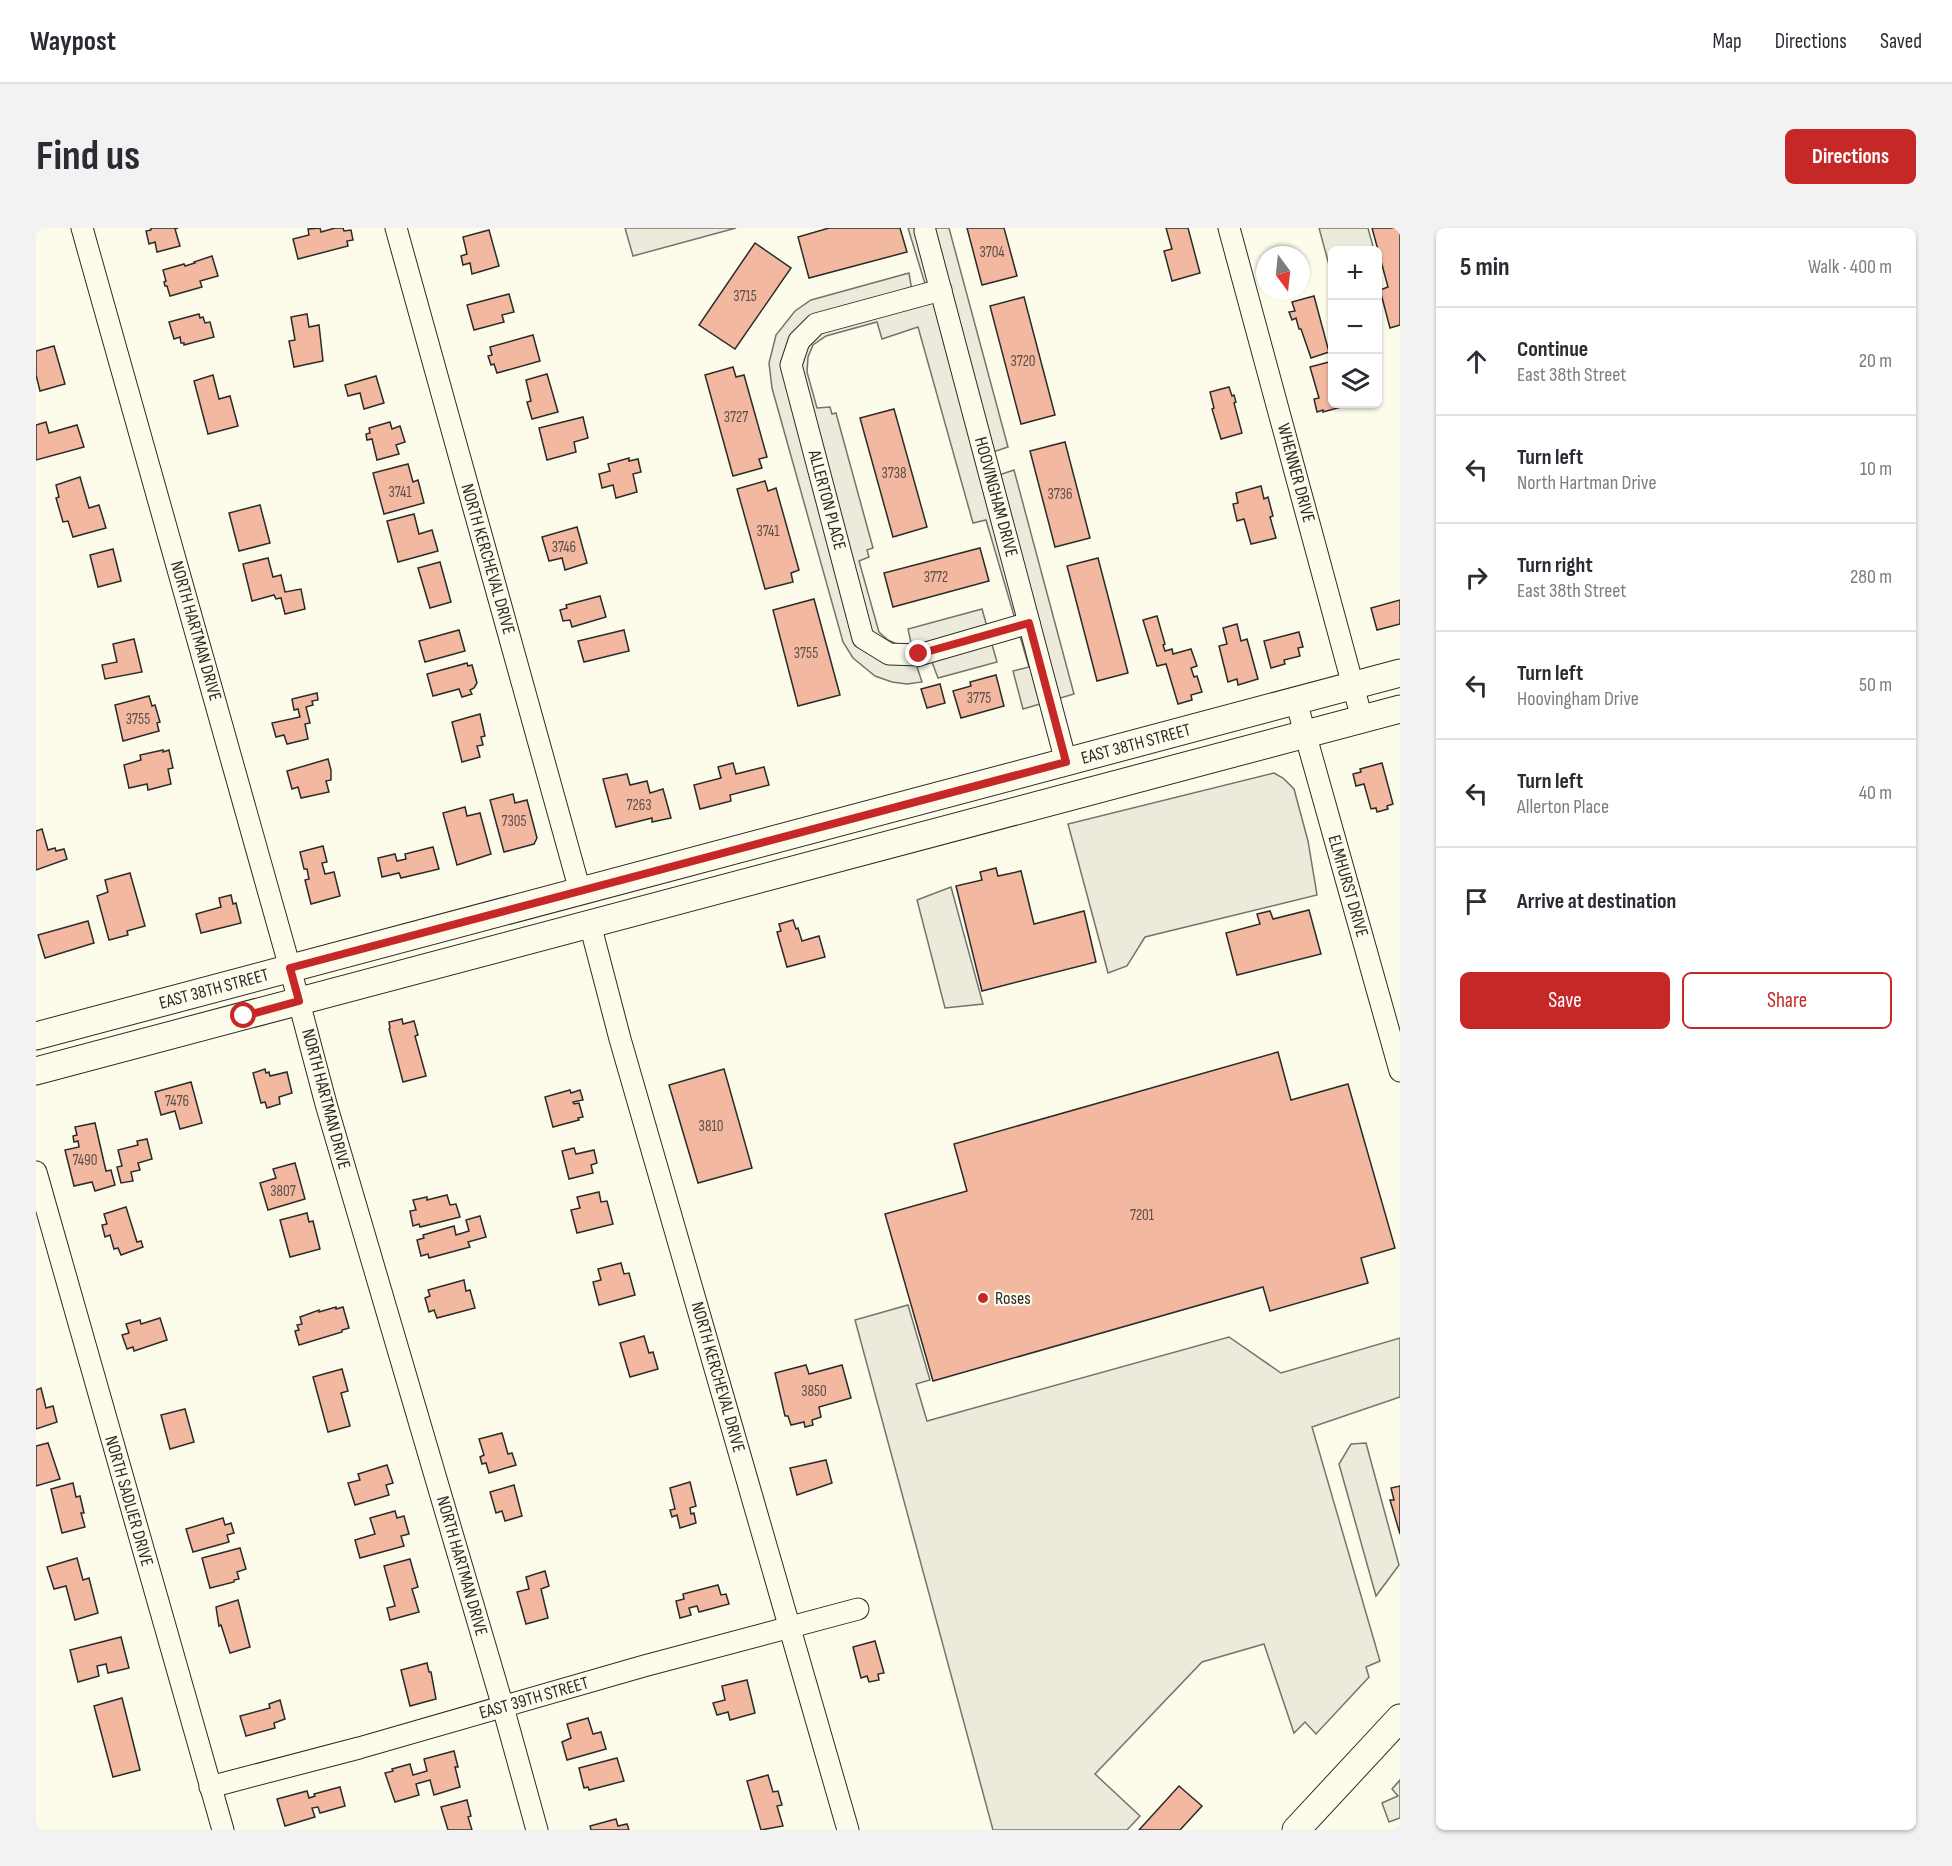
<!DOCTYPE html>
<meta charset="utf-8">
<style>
:root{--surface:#fff;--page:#f2f2f3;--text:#2b2b33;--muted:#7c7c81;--line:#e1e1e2;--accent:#c62828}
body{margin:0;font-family:"Sofia Sans Condensed",sans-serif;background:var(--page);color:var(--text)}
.controls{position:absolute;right:18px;top:18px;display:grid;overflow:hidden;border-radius:9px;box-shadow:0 2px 4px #0004}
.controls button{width:54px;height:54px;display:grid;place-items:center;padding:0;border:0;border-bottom:2px solid var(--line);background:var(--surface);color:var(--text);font:30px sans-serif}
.compass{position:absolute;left:1220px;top:18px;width:54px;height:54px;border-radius:50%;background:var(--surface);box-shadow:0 2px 4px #0004;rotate:165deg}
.stop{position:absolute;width:18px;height:18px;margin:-14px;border:4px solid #c62828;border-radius:50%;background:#fff}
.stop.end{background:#c62828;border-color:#fff;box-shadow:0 2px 6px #0008}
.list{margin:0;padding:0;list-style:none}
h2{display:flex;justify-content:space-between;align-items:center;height:78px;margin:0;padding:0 24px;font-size:26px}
h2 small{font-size:20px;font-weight:400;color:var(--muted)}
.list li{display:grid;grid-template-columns:39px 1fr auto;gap:18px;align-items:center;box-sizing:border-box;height:108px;padding:0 24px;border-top:2px solid var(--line)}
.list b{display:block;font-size:22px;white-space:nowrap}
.list p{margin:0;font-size:20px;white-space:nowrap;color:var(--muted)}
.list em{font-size:20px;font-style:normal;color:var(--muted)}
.actions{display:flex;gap:12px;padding:18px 24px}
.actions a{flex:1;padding:14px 0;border:2px solid var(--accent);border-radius:9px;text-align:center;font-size:21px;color:var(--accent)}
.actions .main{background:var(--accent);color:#fff}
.icon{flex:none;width:33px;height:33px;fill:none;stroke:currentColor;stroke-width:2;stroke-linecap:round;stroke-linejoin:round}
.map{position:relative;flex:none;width:1364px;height:1602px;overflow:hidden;border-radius:9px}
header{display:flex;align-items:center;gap:36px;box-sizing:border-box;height:84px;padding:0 30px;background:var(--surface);border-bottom:2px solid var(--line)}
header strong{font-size:28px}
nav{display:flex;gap:33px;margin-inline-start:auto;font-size:21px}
.intro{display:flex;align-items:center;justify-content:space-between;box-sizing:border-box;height:144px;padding:0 36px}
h1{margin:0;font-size:42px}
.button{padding:15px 27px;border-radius:9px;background:var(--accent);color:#fff;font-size:21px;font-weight:700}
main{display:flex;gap:36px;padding:0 36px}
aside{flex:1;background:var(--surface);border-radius:9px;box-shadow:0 2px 4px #0004}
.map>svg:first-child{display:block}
</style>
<header>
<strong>Waypost</strong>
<nav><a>Map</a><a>Directions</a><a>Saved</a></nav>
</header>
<div class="intro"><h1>Find us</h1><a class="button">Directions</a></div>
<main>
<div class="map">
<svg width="1364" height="1602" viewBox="0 0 1364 1602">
<rect width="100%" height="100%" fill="#fdfbea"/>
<g fill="#eceadb" stroke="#74746e" stroke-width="1.5">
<polygon points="589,0 700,0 597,28"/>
<polygon points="872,0 913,0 972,219 957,224 963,247 978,242 1038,466 987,481 977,443 993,439 950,292 937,295 882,99 846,111 841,94 790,108 777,117 772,129 771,144 781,180 794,179 796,186 800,185 837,320 831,322 833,329 823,333 843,404 852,412 865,418 875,415 872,401 946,381 961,434 902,450 896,434 881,439 886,454 871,456 856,454 839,448 817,430 807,414 736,160 733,135 740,107 759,83 775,72 873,45 876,63 890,59"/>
<polygon points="1283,0 1332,0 1338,22 1296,22 1296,48"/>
<polygon points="1238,545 1247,550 1258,561 1272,613 1281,667 1109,709 1091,738 1072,745 1032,596"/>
<polygon points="915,659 947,776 909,780 881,672"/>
<polygon points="872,1077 894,1152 880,1156 891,1193 1193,1109 1245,1145 1364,1110 1364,1169 1276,1199 1344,1433 1330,1439 1333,1449 1280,1506 1269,1494 1258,1505 1228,1416 1166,1434 1059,1546 1104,1588 1091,1602 957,1602 819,1092"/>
<polygon points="1330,1215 1363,1337 1340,1368 1303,1236 1315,1216"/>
<polygon points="1364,1552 1364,1590 1353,1594 1346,1575 1362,1568 1356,1561"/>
</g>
<g fill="#f2b8a0" stroke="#2b2b2b" stroke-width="1.5">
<polygon points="115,0 142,0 139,1 144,18 121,24 119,14 113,16 110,3 115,2"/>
<polygon points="284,0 285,4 299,0 307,0 308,3 315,2 317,12 311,13 312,18 262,31 257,11 273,7 272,1"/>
<polygon points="793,0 864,0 871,24 773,50 762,9"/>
<polygon points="931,0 968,0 981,48 946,57"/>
<polygon points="1130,0 1152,0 1164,45 1136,53 1128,23 1136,21"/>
<polygon points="1336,0 1364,0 1364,97 1354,100 1344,62 1352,59"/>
<polygon points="453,2 463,38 436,46 434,35 427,37 425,28 431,26 427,9"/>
<polygon points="719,15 755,40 699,121 663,97"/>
<polygon points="176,28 182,48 164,53 166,59 134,68 131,58 129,58 128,54 130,53 127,42 148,36 149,38 159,35 158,34"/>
<polygon points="473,66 478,84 466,87 468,94 438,102 431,77"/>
<polygon points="1278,68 1293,124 1275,130 1265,101 1263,101 1260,90 1256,92 1253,84 1259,83 1256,74"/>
<polygon points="988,69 1019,187 985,196 954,78"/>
<polygon points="163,86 164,90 167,89 169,95 174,94 178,109 148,117 148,115 145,115 144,109 138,111 133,94"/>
<polygon points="271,86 273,99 283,97 287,133 258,139 253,113 259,112 255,89"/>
<polygon points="497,107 504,133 461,145 458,136 455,137 452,128 456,127 454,119"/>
<polygon points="18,118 29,156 4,163 0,147 0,123"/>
<polygon points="1293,134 1294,141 1296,140 1296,176 1309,176 1309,178 1287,184 1287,182 1281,184 1278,171 1283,170 1274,139"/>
<polygon points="697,139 700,149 708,147 731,229 723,231 726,240 697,248 669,147"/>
<polygon points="511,146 522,184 496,191 491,174 495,173 490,152"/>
<polygon points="177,147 183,171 194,168 202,198 172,206 158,153"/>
<polygon points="340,148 348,175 328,181 324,165 312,168 309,157"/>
<polygon points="1193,159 1196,168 1198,167 1200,174 1198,175 1206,205 1185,211 1176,181 1178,180 1174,164"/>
<polygon points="858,181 891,299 857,309 824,190"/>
<polygon points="547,189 552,210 538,214 540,224 511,232 503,200"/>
<polygon points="10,194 13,205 41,197 48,219 0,232 0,197"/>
<polygon points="354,194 356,201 364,198 369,214 360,217 363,226 341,232 336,211 331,212 330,206 334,205 333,200"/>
<polygon points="1029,214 1054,310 1019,319 994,223"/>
<polygon points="593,230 593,233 602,231 605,244 597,246 601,264 580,270 577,257 566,260 563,246 574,243 572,236"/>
<polygon points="372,236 377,254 382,252 388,275 348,286 337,245"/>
<polygon points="44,249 53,280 63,277 70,300 37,309 32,293 27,294 20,270 23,269 20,257"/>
<polygon points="729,253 732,263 740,260 763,342 755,345 757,354 729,361 701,261"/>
<polygon points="1225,258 1228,271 1232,269 1237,288 1234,289 1240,310 1215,316 1208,291 1201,293 1197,276 1202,275 1200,265"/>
<polygon points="224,277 234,315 203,323 193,285"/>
<polygon points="378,286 383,306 396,302 402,323 362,334 351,293"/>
<polygon points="541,299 551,335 529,342 526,330 513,333 506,309"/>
<polygon points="944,320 953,353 857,379 848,345"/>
<polygon points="77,321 85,353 62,359 54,327"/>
<polygon points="232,330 237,349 245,347 249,364 265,361 269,381 249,386 245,370 240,371 238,367 216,373 207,336"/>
<polygon points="1062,330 1092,445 1061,453 1031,338"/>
<polygon points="404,334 415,374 394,380 382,340"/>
<polygon points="564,368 570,389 536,399 534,392 527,393 524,382 531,380 530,377"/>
<polygon points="778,371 804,467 762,478 737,382"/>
<polygon points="1364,372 1364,396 1341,402 1335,380"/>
<polygon points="1121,388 1129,416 1127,417 1129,423 1136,421 1137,426 1155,421 1161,438 1155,440 1158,449 1161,448 1166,464 1155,467 1156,472 1142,476 1130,436 1121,438 1107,392"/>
<polygon points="1201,396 1205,413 1211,411 1222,451 1202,457 1201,451 1192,454 1183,418 1191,416 1187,400"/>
<polygon points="423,402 429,423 389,434 383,413"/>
<polygon points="588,402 593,423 548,434 542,413"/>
<polygon points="1263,404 1267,419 1262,420 1264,428 1248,432 1249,436 1235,440 1228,413"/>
<polygon points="98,411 106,444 69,451 66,437 81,434 77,416"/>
<polygon points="431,435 432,438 436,437 441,455 438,460 434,462 436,466 426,469 423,461 397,468 391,446"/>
<polygon points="960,447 968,478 925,490 917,463 935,458 934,454"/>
<polygon points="904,456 909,475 891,480 885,461"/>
<polygon points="281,465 282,472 276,473 277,477 270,479 274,495 269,496 272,511 251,516 248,507 240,509 236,495 264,489 262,481 258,482 256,471"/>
<polygon points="113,468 116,478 119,477 124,494 121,495 123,503 87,513 79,477"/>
<polygon points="444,486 449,508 445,509 447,517 441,518 444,529 426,534 416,494"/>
<polygon points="127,522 127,524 133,522 137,540 132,541 135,556 112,562 111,556 93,560 88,537 105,532 104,527"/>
<polygon points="292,531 295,542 295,552 290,553 293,564 265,570 262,559 256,561 251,543"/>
<polygon points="697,535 700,546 728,539 733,557 694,567 695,573 664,581 658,557 685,550 682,539"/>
<polygon points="1346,535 1357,576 1351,578 1352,581 1341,584 1340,580 1335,581 1328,556 1320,558 1317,546 1325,544 1324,541"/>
<polygon points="591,546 594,557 611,553 614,565 627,561 635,590 616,594 616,590 580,599 567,551"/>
<polygon points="477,566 479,575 491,572 501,610 498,616 468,624 454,572"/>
<polygon points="429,579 431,588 444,585 455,626 421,637 407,585"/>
<polygon points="6,601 12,622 19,620 20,623 28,621 31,631 0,642 0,603"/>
<polygon points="287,618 291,634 286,635 289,646 298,644 304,668 275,676 269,652 273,651 271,641 268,641 264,624"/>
<polygon points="397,619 403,641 365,650 363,645 346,649 342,630 359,626 361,633 370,631 369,626"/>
<polygon points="960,640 962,648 985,643 998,696 1048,683 1060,734 946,763 920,658 946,652 944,644"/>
<polygon points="94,645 109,698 91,703 92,707 73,712 61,668 72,664 69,652"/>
<polygon points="195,667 197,676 200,675 205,695 165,705 160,686 185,679 183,670"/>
<polygon points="1273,682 1285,726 1201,747 1190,705 1224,696 1221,686 1234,683 1237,691"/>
<polygon points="757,692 760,701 762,700 766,713 783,708 789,729 751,739 741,704 745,703 743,696"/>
<polygon points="52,693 58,715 9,730 2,707"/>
<polygon points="366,791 367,796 378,793 382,807 379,808 390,848 367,854 353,801 354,800 353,794"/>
<polygon points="1242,824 1255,872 1312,856 1359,1020 1325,1030 1332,1055 1234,1083 1227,1059 897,1153 849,986 931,963 918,916"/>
<polygon points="229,841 230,845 233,844 234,848 251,844 256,865 243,869 244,876 231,880 229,874 225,875 217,845"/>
<polygon points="688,841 716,940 662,955 633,857"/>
<polygon points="155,854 166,895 144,901 139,883 125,887 119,864"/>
<polygon points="534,862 535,865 544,862 547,872 537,874 538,876 543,875 547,889 542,890 543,892 517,899 509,869"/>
<polygon points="59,895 70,943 75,942 79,957 59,963 56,954 38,958 29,922 43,919 42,913 38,914 37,908 41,907 39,899"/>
<polygon points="111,911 116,931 102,935 104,942 95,944 97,953 85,955 81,939 86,938 82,922 102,917 101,913"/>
<polygon points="538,920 540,926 558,922 561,935 555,937 557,945 533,951 526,923"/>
<polygon points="259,935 269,971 232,982 224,955 240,950 237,941"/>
<polygon points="563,964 565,974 571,973 577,996 541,1005 535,982 544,980 541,969"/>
<polygon points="411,967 414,977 420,976 424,989 384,999 383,996 377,998 374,983 380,982 377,972 391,969 391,972"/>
<polygon points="90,979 101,1014 105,1013 107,1019 85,1027 82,1020 78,1021 74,1007 69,1009 66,997 71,996 68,986"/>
<polygon points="271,985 273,994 277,993 284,1021 254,1029 244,992"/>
<polygon points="444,988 450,1009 432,1014 434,1019 393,1030 392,1026 385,1028 381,1012 388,1010 387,1007 418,998 420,1007 433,1003 430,992"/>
<polygon points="585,1035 588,1046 593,1045 599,1067 563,1077 557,1054 565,1052 562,1041"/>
<polygon points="428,1052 430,1063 434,1062 439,1080 401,1090 398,1082 393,1084 389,1070 394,1068 392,1062"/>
<polygon points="300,1079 300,1081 307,1079 313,1100 306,1102 306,1104 263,1117 259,1103 263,1102 261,1097 266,1096 264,1089 283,1082 283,1084"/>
<polygon points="124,1090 131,1112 98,1123 97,1119 91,1121 86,1107 93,1105 90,1096 104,1092 105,1096"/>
<polygon points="608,1108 613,1125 617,1124 622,1141 594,1149 584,1115"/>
<polygon points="770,1137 773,1146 806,1137 815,1170 783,1179 785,1189 776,1192 777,1197 769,1199 768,1194 755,1197 752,1188 749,1188 739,1145"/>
<polygon points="306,1141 312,1163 305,1165 314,1198 292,1204 277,1149"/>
<polygon points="5,1160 10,1180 17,1178 21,1194 0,1201 0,1162"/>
<polygon points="149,1181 158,1214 134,1221 125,1187"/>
<polygon points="466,1205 472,1226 476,1225 480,1237 453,1245 450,1235 446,1236 444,1229 448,1227 443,1211"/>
<polygon points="12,1215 24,1251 0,1258 0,1218"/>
<polygon points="790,1232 796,1255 761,1267 754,1240"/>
<polygon points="351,1237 357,1255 350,1257 353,1267 319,1277 312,1255 324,1252 322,1246"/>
<polygon points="654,1254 660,1278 654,1280 655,1286 658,1285 660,1295 644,1300 641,1287 636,1289 634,1282 639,1281 634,1260"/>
<polygon points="37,1255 40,1269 44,1268 48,1285 45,1285 49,1299 26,1305 15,1261"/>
<polygon points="478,1257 486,1288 469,1293 466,1283 460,1285 454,1264"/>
<polygon points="1364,1258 1364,1306 1354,1272 1358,1272 1355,1260"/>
<polygon points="359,1283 361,1290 368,1288 373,1306 365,1308 368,1318 324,1330 319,1312 339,1306 334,1290"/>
<polygon points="187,1290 189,1297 195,1295 198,1305 191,1307 193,1314 157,1324 150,1301"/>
<polygon points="204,1320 210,1341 201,1344 203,1351 198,1352 198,1354 174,1360 166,1330"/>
<polygon points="41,1330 47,1352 53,1350 62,1385 39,1392 30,1358 18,1361 11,1339"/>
<polygon points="374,1331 382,1359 376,1361 383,1384 354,1392 351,1380 359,1378 348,1338"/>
<polygon points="509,1343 513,1358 505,1361 512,1390 490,1396 481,1364 493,1361 490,1349"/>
<polygon points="682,1357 685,1367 690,1366 693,1376 663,1384 661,1378 653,1380 655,1387 644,1390 640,1373 648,1371 647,1366"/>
<polygon points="202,1372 214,1419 194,1425 185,1397 183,1398 180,1379"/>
<polygon points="85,1409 93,1440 72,1445 70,1436 61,1438 63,1448 42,1454 34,1422"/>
<polygon points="839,1413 848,1445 842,1446 843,1452 833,1454 831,1448 825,1450 817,1419"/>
<polygon points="391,1435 393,1444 395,1444 400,1471 374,1478 365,1442"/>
<polygon points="711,1452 719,1485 694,1492 692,1484 681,1487 677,1475 689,1472 686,1458"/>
<polygon points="86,1470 104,1542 77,1549 58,1478"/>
<polygon points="244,1472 249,1491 238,1495 239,1500 210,1508 204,1488 234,1480 233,1476"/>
<polygon points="552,1490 557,1506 565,1504 570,1521 531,1532 526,1514 535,1510 531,1496"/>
<polygon points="418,1523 422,1539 419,1539 424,1559 398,1567 394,1552 380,1556 383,1567 359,1574 349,1545 357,1543 356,1541 374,1536 377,1547 391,1543 388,1531"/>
<polygon points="581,1530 588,1553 553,1562 552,1559 548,1560 543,1540"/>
<polygon points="732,1547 737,1564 742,1563 746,1577 741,1578 747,1598 725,1602 711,1553"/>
<polygon points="1143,1558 1166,1578 1144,1602 1103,1602"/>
<polygon points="304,1559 309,1578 284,1585 282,1579 276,1580 279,1589 249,1598 241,1571 271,1563 273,1570 279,1568 278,1566"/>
<polygon points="431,1572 435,1588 432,1589 436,1602 412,1602 405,1579"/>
<polygon points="580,1591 582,1598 591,1596 593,1602 555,1602 554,1598"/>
</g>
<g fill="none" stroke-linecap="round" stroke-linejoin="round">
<defs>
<g id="minor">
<polyline points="46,0 254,740 290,876 467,1479 501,1602"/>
<polyline points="360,0 544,663"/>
<polyline points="1193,0 1326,491"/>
<polyline points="889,3 1030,534"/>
<polyline points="905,62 780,96 763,113 755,137 827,410 853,426 883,427 993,395"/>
<polyline points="1260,473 1364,843"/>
<polyline points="554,696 584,811 812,1602"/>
<polyline points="0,944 187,1602"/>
<polyline points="174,1559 323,1520 608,1438 822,1381"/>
</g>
<g id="major">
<polyline points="0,808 1364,445"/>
<polyline points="0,843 1364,481"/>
<polyline points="1260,1602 1364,1490"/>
</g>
</defs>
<use href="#minor" stroke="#2b2b2b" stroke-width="23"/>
<use href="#major" stroke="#2b2b2b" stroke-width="29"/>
<use href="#minor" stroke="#fdfbea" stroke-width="21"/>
<use href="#major" stroke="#fdfbea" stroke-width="27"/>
</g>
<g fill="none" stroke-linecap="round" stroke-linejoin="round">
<polyline stroke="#c62828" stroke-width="8" points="208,788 263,773 254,740 1030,534 993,395 883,426"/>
</g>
<circle fill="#c62828" stroke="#fdfbea" stroke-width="2" cx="947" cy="1070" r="6"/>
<g text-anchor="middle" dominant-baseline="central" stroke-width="4.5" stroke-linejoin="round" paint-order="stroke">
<g font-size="15" fill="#5d4e48">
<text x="956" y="24">3704</text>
<text x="709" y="68">3715</text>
<text x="987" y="133">3720</text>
<text x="700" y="189">3727</text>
<text x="858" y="245">3738</text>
<text x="364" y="264">3741</text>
<text x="1024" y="266">3736</text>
<text x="732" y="303">3741</text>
<text x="528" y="319">3746</text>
<text x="900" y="349">3772</text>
<text x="770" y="425">3755</text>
<text x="943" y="470">3775</text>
<text x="102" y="491">3755</text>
<text x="603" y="577">7263</text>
<text x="478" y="593">7305</text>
<text x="141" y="873">7476</text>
<text x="675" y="898">3810</text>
<text x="49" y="932">7490</text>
<text x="247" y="963">3807</text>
<text x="1106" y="987">7201</text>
<text x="778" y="1163">3850</text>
</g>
<g font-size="18" fill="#2b2b2b" stroke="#fdfbea">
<text transform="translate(1260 245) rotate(75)">WHENNER DRIVE</text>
<text transform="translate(960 269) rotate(75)">HOOVINGHAM DRIVE</text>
<text transform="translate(791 272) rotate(75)">ALLERTON PLACE</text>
<text transform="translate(452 331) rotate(74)">NORTH KERCHEVAL DRIVE</text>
<text transform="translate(160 403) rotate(74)">NORTH HARTMAN DRIVE</text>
<text transform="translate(1100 516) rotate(-15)">EAST 38TH STREET</text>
<text transform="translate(1312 658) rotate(74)">ELMHURST DRIVE</text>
<text transform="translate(178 761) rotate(-15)">EAST 38TH STREET</text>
<text transform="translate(290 871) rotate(75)">NORTH HARTMAN DRIVE</text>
<text transform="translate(682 1149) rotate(74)">NORTH KERCHEVAL DRIVE</text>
<text transform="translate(93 1273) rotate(74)">NORTH SADLIER DRIVE</text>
<text transform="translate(426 1338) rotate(74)">NORTH HARTMAN DRIVE</text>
<text transform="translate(498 1470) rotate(-16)">EAST 39TH STREET</text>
</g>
<g font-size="18" fill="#2b2b2b" stroke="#fdfbea" text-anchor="start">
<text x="959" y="1070">Roses</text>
</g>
</g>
</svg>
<div class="controls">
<button>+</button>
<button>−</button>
<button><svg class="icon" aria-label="layers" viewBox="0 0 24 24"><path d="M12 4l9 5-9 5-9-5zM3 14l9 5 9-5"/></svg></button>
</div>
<svg class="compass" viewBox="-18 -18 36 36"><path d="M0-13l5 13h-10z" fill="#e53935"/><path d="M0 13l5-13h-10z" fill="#7c7c81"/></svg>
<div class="stop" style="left:208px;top:788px"></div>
<div class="stop end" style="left:883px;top:426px"></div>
</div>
<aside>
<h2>5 min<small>Walk · 400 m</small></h2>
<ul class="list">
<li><svg class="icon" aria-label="ahead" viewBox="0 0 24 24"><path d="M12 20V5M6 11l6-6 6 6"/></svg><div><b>Continue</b><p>East 38th Street</p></div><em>20 m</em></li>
<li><svg class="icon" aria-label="left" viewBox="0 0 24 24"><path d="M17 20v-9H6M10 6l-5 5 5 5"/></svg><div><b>Turn left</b><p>North Hartman Drive</p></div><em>10 m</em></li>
<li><svg class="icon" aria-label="right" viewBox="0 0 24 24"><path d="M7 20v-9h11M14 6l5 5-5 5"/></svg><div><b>Turn right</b><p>East 38th Street</p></div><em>280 m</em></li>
<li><svg class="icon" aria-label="left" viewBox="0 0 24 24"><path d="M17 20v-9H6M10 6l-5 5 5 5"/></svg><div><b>Turn left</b><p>Hoovingham Drive</p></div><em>50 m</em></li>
<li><svg class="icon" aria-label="left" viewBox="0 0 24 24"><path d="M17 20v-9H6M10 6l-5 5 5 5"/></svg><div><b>Turn left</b><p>Allerton Place</p></div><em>40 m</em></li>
<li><svg class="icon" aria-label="arrive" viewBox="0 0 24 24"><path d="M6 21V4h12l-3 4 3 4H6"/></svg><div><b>Arrive at destination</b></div></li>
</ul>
<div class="actions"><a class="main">Save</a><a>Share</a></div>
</aside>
</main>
